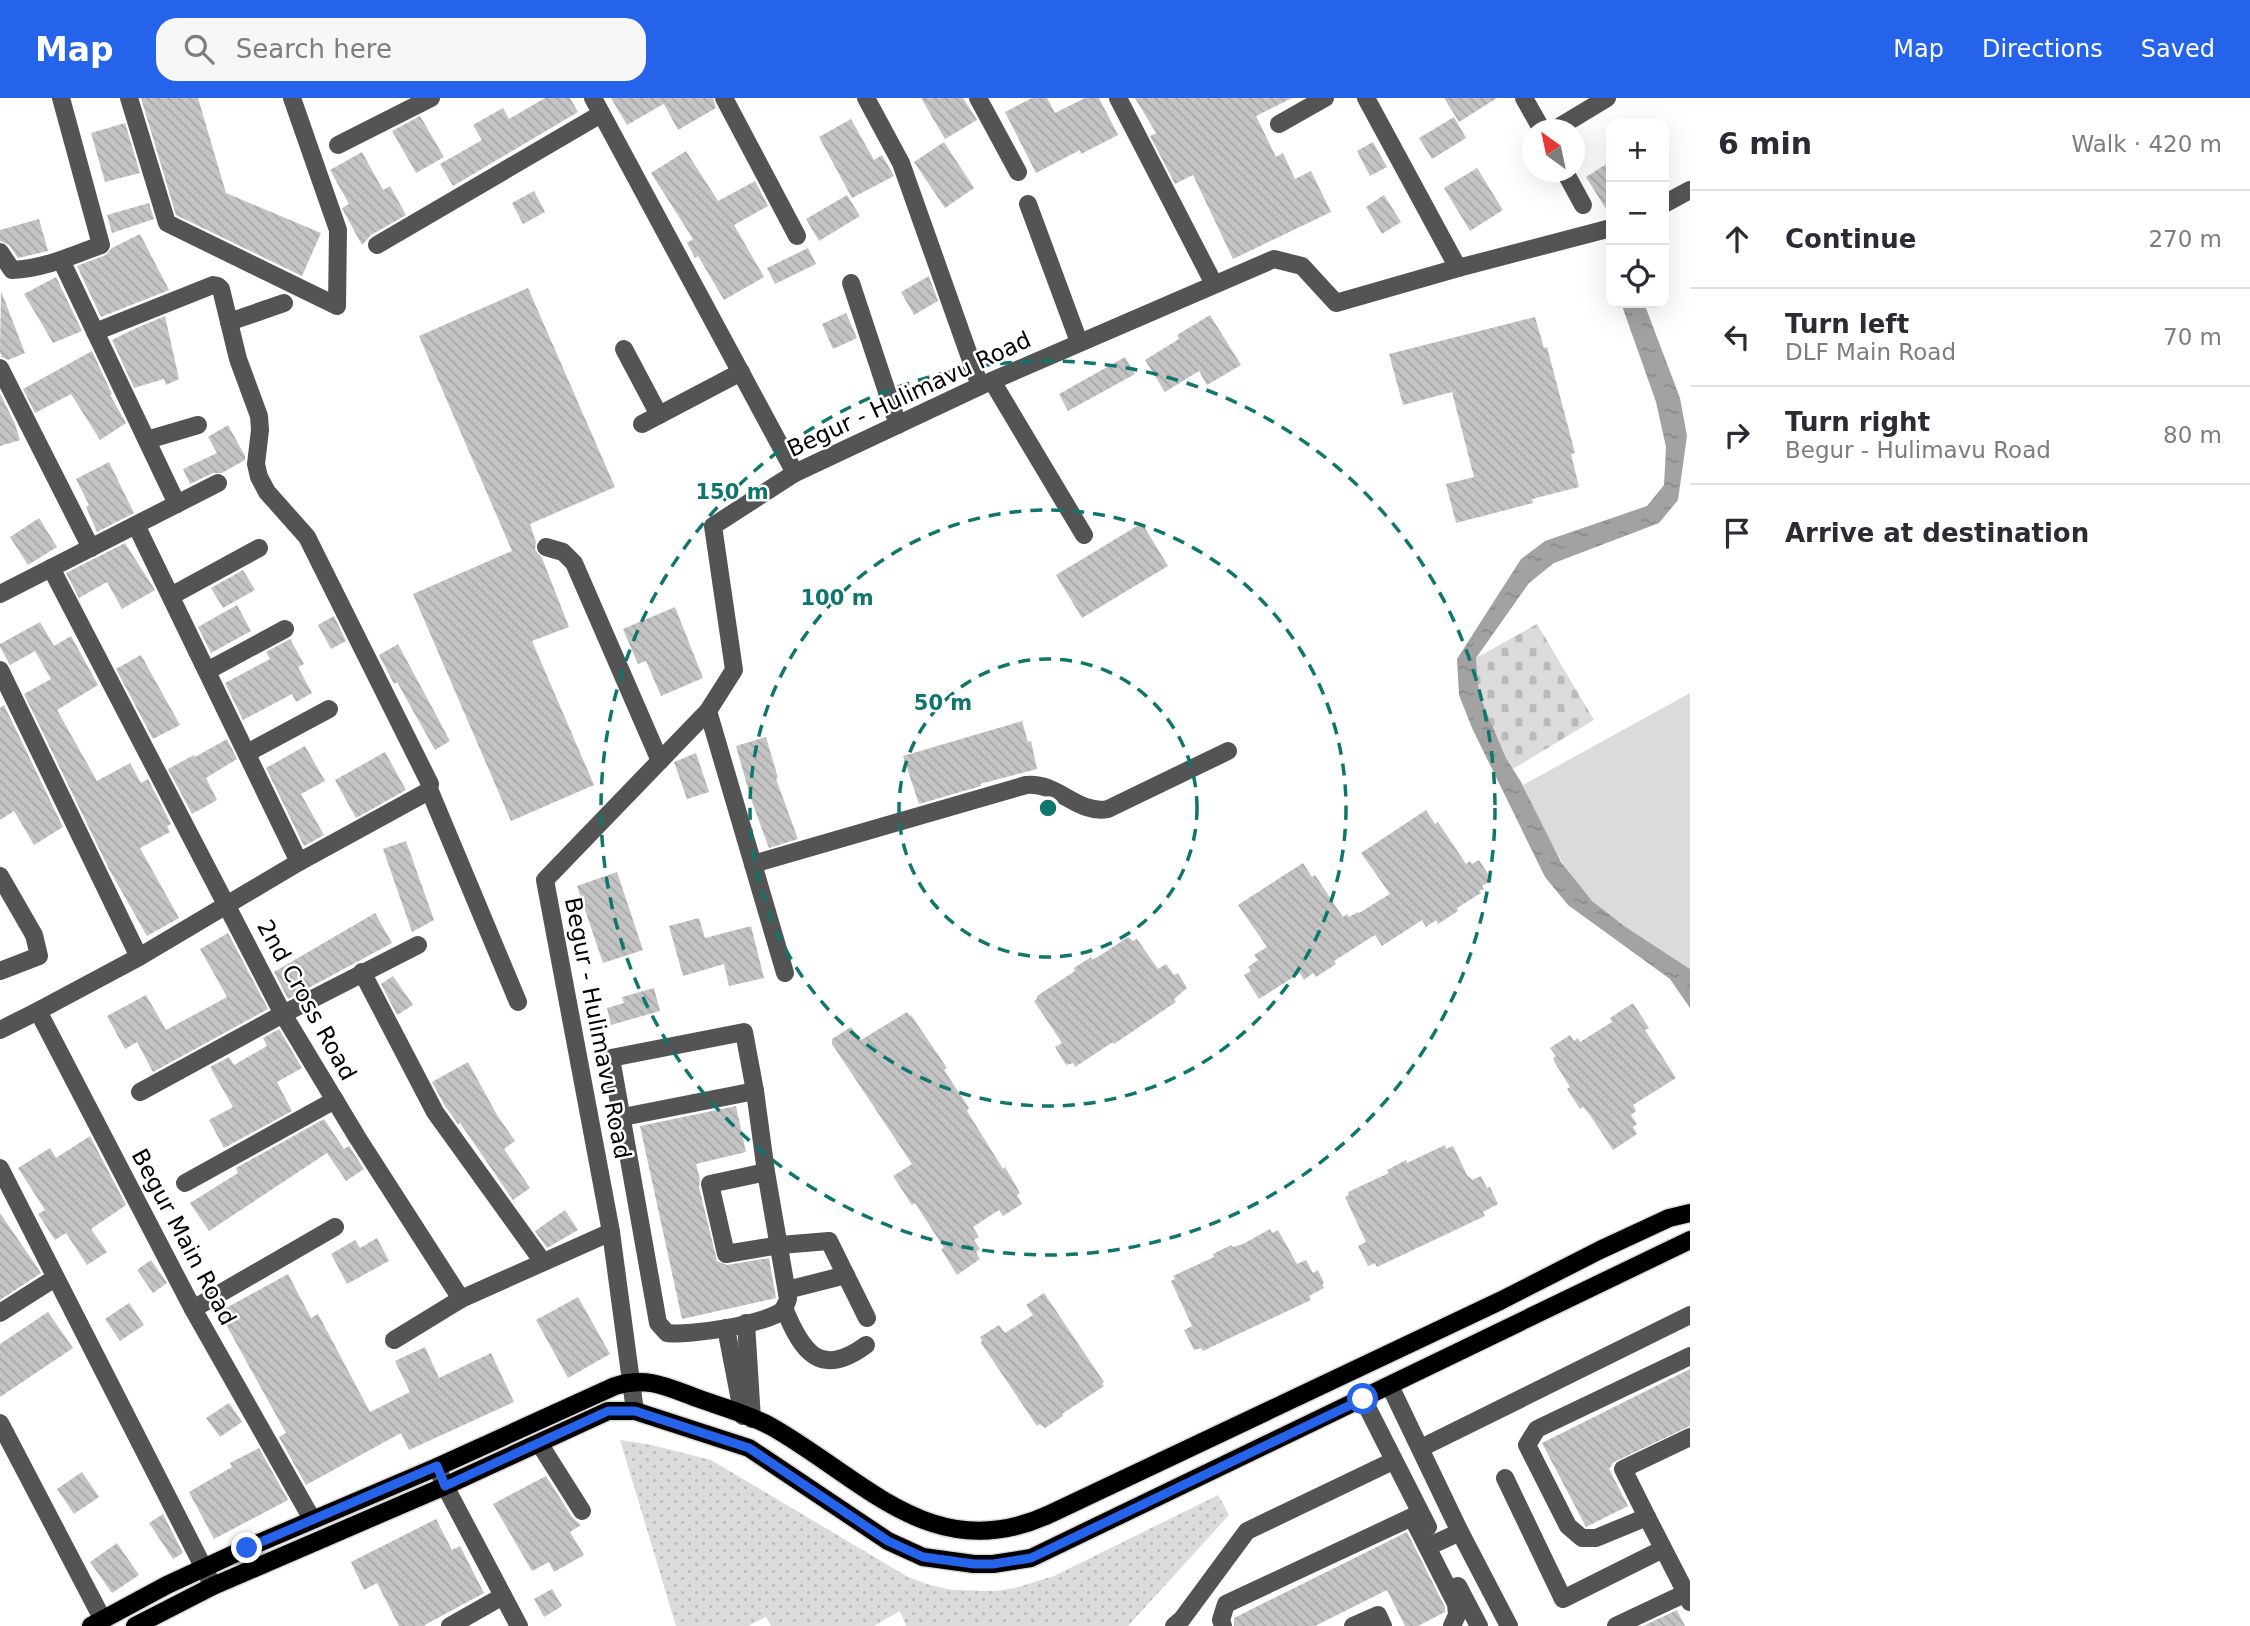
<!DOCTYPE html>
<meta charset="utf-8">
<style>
:root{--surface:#fff;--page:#f7f7f7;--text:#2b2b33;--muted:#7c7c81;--line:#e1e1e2;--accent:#2563eb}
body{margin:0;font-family:"DejaVu Sans",sans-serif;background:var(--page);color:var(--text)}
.controls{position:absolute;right:21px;top:21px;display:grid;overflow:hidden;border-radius:14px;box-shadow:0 7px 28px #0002}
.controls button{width:63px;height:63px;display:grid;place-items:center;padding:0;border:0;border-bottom:2px solid var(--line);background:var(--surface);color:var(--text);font:35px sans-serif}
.compass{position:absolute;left:1522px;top:21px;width:63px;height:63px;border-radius:50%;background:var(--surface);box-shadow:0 7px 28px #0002;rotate:327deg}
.stop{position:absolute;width:21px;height:21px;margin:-16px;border:5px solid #2563eb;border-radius:50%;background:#fff}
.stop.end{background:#2563eb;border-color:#fff;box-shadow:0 2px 7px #0008}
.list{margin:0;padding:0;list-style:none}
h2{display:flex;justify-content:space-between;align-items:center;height:91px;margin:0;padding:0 28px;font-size:30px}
h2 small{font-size:23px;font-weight:400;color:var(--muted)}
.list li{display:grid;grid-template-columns:46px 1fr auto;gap:21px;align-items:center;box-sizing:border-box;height:98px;padding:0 28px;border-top:2px solid var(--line)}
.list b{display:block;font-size:26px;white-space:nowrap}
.list p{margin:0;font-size:23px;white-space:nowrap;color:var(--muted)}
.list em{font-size:23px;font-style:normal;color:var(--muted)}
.icon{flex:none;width:38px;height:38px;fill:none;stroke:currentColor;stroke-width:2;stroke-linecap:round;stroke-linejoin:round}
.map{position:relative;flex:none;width:1690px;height:1528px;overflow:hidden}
header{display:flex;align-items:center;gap:42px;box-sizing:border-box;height:98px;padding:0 35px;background:var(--accent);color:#fff}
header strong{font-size:33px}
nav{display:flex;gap:38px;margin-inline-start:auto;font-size:24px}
.search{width:490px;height:63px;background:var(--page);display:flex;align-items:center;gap:18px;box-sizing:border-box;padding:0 24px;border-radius:21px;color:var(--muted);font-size:26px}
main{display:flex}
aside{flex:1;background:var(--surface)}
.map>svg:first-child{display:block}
</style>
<header>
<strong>Map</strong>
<div class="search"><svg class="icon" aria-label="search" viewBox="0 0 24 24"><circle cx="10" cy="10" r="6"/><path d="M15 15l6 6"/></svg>Search here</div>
<nav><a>Map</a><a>Directions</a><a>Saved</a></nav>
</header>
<main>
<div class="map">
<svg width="1690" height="1528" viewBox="0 0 1690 1528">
<defs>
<pattern id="cemetery-stones" width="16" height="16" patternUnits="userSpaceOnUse" patternTransform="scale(1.75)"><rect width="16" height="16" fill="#dbdbdb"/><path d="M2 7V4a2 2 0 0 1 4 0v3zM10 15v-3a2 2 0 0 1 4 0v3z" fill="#bababa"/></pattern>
<pattern id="park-dots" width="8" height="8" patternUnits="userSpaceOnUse" patternTransform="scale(1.75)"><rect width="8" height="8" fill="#dbdbdb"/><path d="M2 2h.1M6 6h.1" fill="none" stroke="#bababa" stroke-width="1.8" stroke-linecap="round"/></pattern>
<pattern id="water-ripples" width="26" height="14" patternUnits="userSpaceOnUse" patternTransform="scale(1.75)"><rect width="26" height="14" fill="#a2a2a2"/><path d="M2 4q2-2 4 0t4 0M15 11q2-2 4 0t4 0" fill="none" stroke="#8a8a8a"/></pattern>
<pattern id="building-back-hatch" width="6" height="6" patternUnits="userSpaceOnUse" patternTransform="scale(1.75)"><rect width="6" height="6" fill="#c4c4c4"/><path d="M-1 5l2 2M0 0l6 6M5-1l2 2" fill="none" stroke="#a7a7a7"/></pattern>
</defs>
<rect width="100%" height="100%" fill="#fff"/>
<path fill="#dbdbdb" d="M1690 595V871C1657 850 1620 830 1592 803 1560 771 1543 727 1523 687Z"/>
<polygon fill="url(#cemetery-stones)" points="1537,526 1594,622 1513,671 1506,660 1479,596 1476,560"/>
<polygon fill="url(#park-dots)" points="620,1342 652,1347 711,1362 908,1479 930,1487 952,1492 995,1493 1015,1490 1054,1478 1218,1397 1229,1417 1128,1528 906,1528 900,1513 874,1528 771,1528 766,1519 748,1528 676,1528"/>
<polygon fill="url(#water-ripples)" points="1621,205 1644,205 1680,300 1687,338 1678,402 1659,425 1554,465 1529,485 1476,560 1479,596 1506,660 1521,684 1561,764 1592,803 1624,828 1690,871 1690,910 1670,881 1568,807 1545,779 1472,630 1459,597 1457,561 1521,461 1545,443 1647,408 1664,387 1666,349 1656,304"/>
<g fill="url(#building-back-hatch)">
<polygon points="141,0 198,0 226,95 321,135 302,178 176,117"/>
<polygon points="545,0 570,0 578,14 453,88 440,66 482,42 473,27 503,10 509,21"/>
<polygon points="611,0 674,0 627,27"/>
<polygon points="674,0 713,0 716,10 678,32 664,6"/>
<polygon points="921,0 963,0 977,22 945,41"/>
<polygon points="1032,0 1047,0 1055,15 1085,0 1099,0 1118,37 1081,56 1080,52 1036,75 1005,14"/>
<polygon points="1135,0 1292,0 1256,18 1276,59 1283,55 1295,81 1311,73 1331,114 1233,161 1193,77 1175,86 1150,38 1156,35"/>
<polygon points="1444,0 1497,0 1459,24"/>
<polygon points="420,18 444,59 416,75 392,33"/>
<polygon points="1454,19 1466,40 1432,61 1419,40"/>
<polygon points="851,21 874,62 882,57 894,78 852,100 819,39"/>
<polygon points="125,25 140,75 105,84 91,35"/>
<polygon points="944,44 974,90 945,110 914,64"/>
<polygon points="1373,44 1387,69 1370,78 1357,53"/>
<polygon points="686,53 718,103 755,83 768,108 734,127 764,179 724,202 698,158 695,160 687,145 693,141 651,75"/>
<polygon points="362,54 383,92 390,88 406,117 371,137 362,147 344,114 342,110 349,106 330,72"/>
<polygon points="1611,63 1611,119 1586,79"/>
<polygon points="1477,70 1503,112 1470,133 1444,90"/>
<polygon points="534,93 545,114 523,126 512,105"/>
<polygon points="847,97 860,118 819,143 806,121"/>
<polygon points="1384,97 1401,124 1382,136 1366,109"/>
<polygon points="149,105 154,121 112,135 107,117"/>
<polygon points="39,121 48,153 18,160 9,147 0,143 0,132"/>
<polygon points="140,136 169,192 101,219 77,168 106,157 112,150"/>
<polygon points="808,150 816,166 775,186 767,170"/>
<polygon points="929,178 938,203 914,217 901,194"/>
<polygon points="56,179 82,233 53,245 24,196"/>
<polygon points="528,190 615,389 530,426 536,444 535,452 542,460 569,529 532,543 594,687 511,723 413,496 512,453 419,238"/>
<polygon points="1,193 25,255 8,262 2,259 0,254"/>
<polygon points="846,215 857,240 833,251 822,226"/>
<polygon points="1210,217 1241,267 1207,287 1199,273 1165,294 1145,262 1179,241 1177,237"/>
<polygon points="165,218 179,281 166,287 164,281 134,290 112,242 132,232"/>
<polygon points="1535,219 1544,250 1547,249 1575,355 1571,356 1579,389 1532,401 1533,405 1456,425 1446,386 1474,379 1452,294 1403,307 1389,256"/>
<polygon points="92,253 112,296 110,297 126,325 100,342 71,296 35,315 23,291"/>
<polygon points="1125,259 1135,276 1068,313 1059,296"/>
<polygon points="0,295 15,326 20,342 0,348"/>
<polygon points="228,327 245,358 245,362 222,375 213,375 190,386 183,371 217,355 208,339"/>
<polygon points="109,364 134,415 97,434 86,409 89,407 76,381"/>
<polygon points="39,420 57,449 28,467 10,439"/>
<polygon points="1142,425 1168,468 1082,520 1056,477"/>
<polygon points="125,445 155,492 122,511 107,484 79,500 66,475"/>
<polygon points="243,472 255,492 223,510 211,490"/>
<polygon points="237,507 251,533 211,555 198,529"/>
<polygon points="675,509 703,580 661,598 646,563 638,566 623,531"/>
<polygon points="334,518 346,543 331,551 318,527"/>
<polygon points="40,524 54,548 71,538 98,587 57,612 97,683 130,665 141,685 148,681 171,726 167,728 170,734 140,750 179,820 147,838 109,771 24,596 51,581 35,553 10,567 0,549 0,546"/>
<polygon points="290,541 304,566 298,569 312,595 296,604 292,596 243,622 225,585 270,561 266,554"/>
<polygon points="398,546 450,643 435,652 397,584 394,586 379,557"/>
<polygon points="141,557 180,627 153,641 116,571"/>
<polygon points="4,607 63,729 34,747 14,713 0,722 0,610"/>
<polygon points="1022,623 1028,644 1031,643 1037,671 980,686 981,688 919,706 903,658"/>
<polygon points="766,639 778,680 776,681 798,741 769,750 751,701 736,648"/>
<polygon points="227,641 237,661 206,680 217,702 192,716 168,671 194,657 195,659"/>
<polygon points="305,648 325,683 301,696 324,737 304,748 266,670"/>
<polygon points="385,654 406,692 356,720 335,682"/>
<polygon points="696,655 709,694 687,701 674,664"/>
<polygon points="1426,712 1435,726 1438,724 1466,766 1470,763 1472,766 1479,762 1492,782 1482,788 1484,791 1479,793 1481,795 1457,810 1458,813 1438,826 1436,822 1426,829 1422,822 1382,848 1375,837 1334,863 1336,866 1316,879 1313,875 1304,882 1300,875 1259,901 1244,877 1251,873 1248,869 1258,862 1254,857 1267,849 1238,807 1303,765 1312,779 1315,777 1343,819 1347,816 1349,819 1358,814 1359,815 1390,796 1361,755"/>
<polygon points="406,743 434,822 412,834 383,751"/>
<polygon points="617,774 643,852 603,865 577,788"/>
<polygon points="375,815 392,845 288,901 274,874"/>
<polygon points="699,820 705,840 751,828 764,880 729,888 724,866 683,878 669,828"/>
<polygon points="228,835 268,911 153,974 137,944 125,951 107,918 146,897 166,932 227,899 200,851"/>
<polygon points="1128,839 1133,843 1137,841 1158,871 1166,866 1174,877 1178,875 1187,890 1174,901 1176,904 1114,946 1113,944 1075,969 1073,965 1066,967 1055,949 1062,945 1034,903 1037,901 1037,898 1075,873 1074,870 1091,859 1092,862 1101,857"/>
<polygon points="393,878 413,907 397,917 381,886"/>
<polygon points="654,890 660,913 611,927 607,910 624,905 622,899"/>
<polygon points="1633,905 1649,930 1645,932 1647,935 1676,980 1633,1007 1636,1013 1631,1017 1637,1026 1633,1029 1637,1036 1613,1052 1590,1017 1583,1009 1580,1011 1567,991 1570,989 1555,965 1553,960 1556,958 1550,950 1570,937 1574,943 1578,940 1580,944 1612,924 1610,920"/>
<polygon points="907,914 910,918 911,917 947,970 944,972 969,1010 967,1013 1003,1071 1005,1069 1020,1095 1017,1097 1022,1106 1003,1118 999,1112 973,1129 979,1139 974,1142 980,1151 976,1154 980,1161 957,1177 941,1151 944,1150 915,1105 912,1107 893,1078 912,1066 832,946 832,941 851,929 861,942"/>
<polygon points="279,931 302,970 277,984 292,1013 224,1050 209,1022 233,1009 210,969 229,959 234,967 267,948 263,940"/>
<polygon points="468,964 497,1017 515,1043 504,1051 530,1090 513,1102 460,1025 458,1026 445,1008 432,984"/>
<polygon points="736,1008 746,1054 696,1066 700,1081 699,1089 717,1163 727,1167 769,1160 776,1200 682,1221 640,1028"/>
<polygon points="324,1021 344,1051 349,1048 364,1071 346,1083 327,1055 209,1133 190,1105 238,1075 236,1070"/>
<polygon points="90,1038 126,1107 91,1131 107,1154 87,1167 66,1135 55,1142 38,1116 45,1112 18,1070 50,1050 56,1060"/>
<polygon points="1445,1047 1446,1051 1453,1048 1468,1079 1469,1078 1472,1082 1481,1078 1487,1090 1490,1089 1498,1106 1483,1114 1485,1118 1377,1169 1375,1165 1368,1168 1358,1148 1366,1144 1345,1099 1349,1097 1348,1094 1389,1075 1387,1072 1406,1062 1407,1065"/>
<polygon points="565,1112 578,1132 547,1150 535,1133"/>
<polygon points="0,1115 41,1175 0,1202"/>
<polygon points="1270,1131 1272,1135 1278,1132 1297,1166 1306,1162 1313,1175 1318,1172 1324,1185 1322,1186 1324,1190 1309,1198 1311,1202 1230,1240 1203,1253 1201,1250 1194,1252 1184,1232 1192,1228 1171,1183 1175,1181 1173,1178 1214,1159 1213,1156 1231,1147 1233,1149 1243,1146"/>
<polygon points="377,1140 389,1163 347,1186 331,1156 355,1142 360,1150"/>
<polygon points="151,1162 167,1185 153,1195 137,1172"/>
<polygon points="288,1176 311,1220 318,1216 370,1314 410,1294 395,1263 425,1249 439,1280 491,1255 514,1304 409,1352 401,1335 306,1387 279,1339 286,1335 219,1214"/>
<polygon points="1044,1195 1104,1284 1102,1286 1104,1288 1062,1316 1063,1318 1045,1330 1040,1326 1037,1328 981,1245 982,1242 980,1239 999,1227 1005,1235 1033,1217 1026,1207"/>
<polygon points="578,1199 610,1256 568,1280 536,1222"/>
<polygon points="129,1205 144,1227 120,1243 105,1221"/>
<polygon points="48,1214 73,1250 0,1299 0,1246"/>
<polygon points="1690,1271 1690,1328 1614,1364 1609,1371 1628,1408 1586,1429 1542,1345"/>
<polygon points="229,1305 242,1324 220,1339 206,1320"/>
<polygon points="259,1350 288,1402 214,1441 189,1394 232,1369 230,1365"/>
<polygon points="82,1374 99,1399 74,1416 57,1391"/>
<polygon points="546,1378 572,1419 581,1427 570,1434 584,1457 554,1474 549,1464 532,1473 493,1406"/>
<polygon points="163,1416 183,1455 173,1461 149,1425"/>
<polygon points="436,1421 452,1452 460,1448 484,1495 423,1528 399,1528 377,1485 364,1492 351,1464"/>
<polygon points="1407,1434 1445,1509 1445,1514 1418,1528 1405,1528 1387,1492 1315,1528 1234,1528 1234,1520"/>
<polygon points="117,1445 139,1477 112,1495 90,1464"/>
<polygon points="552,1491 562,1508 544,1519 534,1501"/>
<polygon points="1677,1512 1685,1528 1643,1528"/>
</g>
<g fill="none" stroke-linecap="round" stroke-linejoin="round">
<defs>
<g id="major">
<path d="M91 1528 167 1487 247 1450 437 1369 615 1288C647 1278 667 1289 697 1300 721 1309 749 1316 772 1329 865 1382 934 1470 1050 1416L1500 1203 1600 1152 1669 1120 1690 1115"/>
<polyline points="135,1528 213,1488 445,1388 608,1313 635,1313 749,1350 888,1443 923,1459 974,1466 993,1466 1031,1460 1690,1142"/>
</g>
</defs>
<use href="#major" stroke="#dbdbdb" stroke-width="21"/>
<g stroke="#545454" stroke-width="18">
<polyline points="129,0 167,125 337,208 338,132 292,0"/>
<polyline points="593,0 795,375"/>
<polyline points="724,0 797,138"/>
<polyline points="866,0 901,65 980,288"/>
<polyline points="978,0 1018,74"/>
<polyline points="1118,0 1214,186"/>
<polyline points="1366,0 1458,170"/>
<polyline points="1524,0 1542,32"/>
<polyline points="1279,26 1325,0"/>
<polyline points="1554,32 1607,0"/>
<polyline points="338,47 431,0"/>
<polyline points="1565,74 1583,107"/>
<polyline points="1028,106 1079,244"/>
<polyline points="1664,106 1690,92"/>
<polyline points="377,147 601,16"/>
<path d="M0 154 12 172C42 171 72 158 101 147L61 0"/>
<polyline points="61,162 177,406"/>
<polyline points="851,185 898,327"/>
<polyline points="229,224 284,205"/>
<polyline points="95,234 213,187 218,188 221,191 238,261 259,318 260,332 256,366 259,379 267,394 307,439 430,686 429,691 518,904"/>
<polyline points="624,251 659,317"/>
<polyline points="0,270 91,450"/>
<polyline points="992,283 1084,437"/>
<polyline points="642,326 741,274"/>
<polyline points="147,342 198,327"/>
<polyline points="136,427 299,764"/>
<polyline points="546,449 563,454 574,465 660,663"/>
<polyline points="51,470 283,916 357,1039 461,1201 611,1134"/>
<polyline points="0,496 218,385"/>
<polyline points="171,498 259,450"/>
<polyline points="0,572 139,859"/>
<polyline points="207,573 285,531"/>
<polyline points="708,613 785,875"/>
<polyline points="247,655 329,611"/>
<path d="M753 766 1026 687C1057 683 1077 717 1108 711L1228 653"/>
<polyline points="0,778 34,837 39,858 0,873"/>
<polyline points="362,874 435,1014 543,1164"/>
<polyline points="38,913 139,859 299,764 425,695 429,691"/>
<polyline points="0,932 38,913 193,1211 312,1421"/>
<path d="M744 934 755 993 766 1074 788 1201C788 1202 784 1210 784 1211 770 1226 688 1238 667 1235L658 1225 611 960Z"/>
<polyline points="140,994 283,916 418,847"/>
<polyline points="623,1019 755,993"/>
<polyline points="0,1070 213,1488"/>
<polyline points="766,1074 710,1086 726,1156 780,1147 829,1143 867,1220"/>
<polyline points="185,1085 335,1002"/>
<polyline points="787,1192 846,1177"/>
<path d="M784 1210C802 1254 820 1281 866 1247"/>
<polyline points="193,1211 335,1129"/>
<polyline points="0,1215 55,1180"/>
<polyline points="746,1225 752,1321"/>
<polyline points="726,1230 743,1318"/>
<polyline points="394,1242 461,1201"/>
<polyline points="1690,1258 1537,1331 1527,1347 1568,1428 1582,1440 1596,1440 1647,1419 1623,1371 1690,1339"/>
<polyline points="1390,1288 1460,1434 1509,1528"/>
<polyline points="1363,1301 1428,1429"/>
<polyline points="635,1313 611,1134 545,782 708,613 734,572 713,428 795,375 980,288 1274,161 1302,168 1336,205 1458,170 1611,130"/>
<polyline points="0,1325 103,1522"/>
<polyline points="539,1345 582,1413"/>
<polyline points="1421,1350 1690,1217"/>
<polyline points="437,1369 445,1388 519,1528"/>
<polyline points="1505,1380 1563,1501 1663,1451"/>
<polyline points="1647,1419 1686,1495"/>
<polyline points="1436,1445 1460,1434"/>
<polyline points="1458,1488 1479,1528"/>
<polyline points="450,1528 503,1498"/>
<polyline points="1174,1528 1182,1521 1247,1433 1393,1363"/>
<polyline points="1223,1528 1221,1522 1226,1506 1412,1419 1456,1506 1457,1517 1452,1528"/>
<polyline points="1353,1528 1378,1517 1383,1528"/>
<polyline points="1616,1528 1686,1495 1690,1504"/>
</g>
<use href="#major" stroke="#000" stroke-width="18"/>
</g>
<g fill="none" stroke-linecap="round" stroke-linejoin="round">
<polyline stroke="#2563eb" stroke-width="9" points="247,1450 437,1368 445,1388 608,1313 635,1313 749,1350 888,1443 923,1459 974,1466 993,1466 1031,1460 1363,1301"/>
</g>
<g fill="none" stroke="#0f766e" stroke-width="3.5" stroke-dasharray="12 9">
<circle cx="1048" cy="710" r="149"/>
<circle cx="1048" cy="710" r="298"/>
<circle cx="1048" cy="710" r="447"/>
</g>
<g text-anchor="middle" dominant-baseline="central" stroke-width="5" stroke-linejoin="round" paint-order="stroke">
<g font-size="23" fill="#000" stroke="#fff">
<text transform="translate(909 296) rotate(-25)">Begur - Hulimavu Road</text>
<text transform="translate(307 902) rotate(61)">2nd Cross Road</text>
<text transform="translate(598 930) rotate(79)">Begur - Hulimavu Road</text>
<text transform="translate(184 1139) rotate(62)">Begur Main Road</text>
</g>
</g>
<circle cx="1048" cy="710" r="10" fill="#0f766e" stroke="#fff" stroke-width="3.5"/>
<g font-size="21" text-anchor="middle" font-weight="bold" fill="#0f766e" stroke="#fff" stroke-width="5" stroke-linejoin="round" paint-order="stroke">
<text x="732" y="401">150 m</text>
<text x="837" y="507">100 m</text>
<text x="943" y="612">50 m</text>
</g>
</svg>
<div class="controls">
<button>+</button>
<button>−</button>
<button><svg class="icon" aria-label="locate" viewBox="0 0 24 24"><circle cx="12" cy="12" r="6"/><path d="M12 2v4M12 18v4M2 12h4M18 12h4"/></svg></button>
</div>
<svg class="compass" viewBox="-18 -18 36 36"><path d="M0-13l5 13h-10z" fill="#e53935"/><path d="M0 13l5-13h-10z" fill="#7c7c81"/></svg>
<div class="stop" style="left:1363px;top:1301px"></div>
<div class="stop end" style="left:247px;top:1450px"></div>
</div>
<aside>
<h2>6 min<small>Walk · 420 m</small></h2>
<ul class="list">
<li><svg class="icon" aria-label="ahead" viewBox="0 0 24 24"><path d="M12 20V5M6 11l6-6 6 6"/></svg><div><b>Continue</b></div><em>270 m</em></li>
<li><svg class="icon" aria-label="left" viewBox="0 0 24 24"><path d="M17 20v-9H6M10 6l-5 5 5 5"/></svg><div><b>Turn left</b><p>DLF Main Road</p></div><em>70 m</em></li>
<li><svg class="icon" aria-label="right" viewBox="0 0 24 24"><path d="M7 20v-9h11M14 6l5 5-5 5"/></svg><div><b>Turn right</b><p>Begur - Hulimavu Road</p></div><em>80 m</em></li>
<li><svg class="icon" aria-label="arrive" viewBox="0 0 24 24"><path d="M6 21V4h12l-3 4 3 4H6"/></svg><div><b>Arrive at destination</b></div></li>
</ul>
</aside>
</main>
